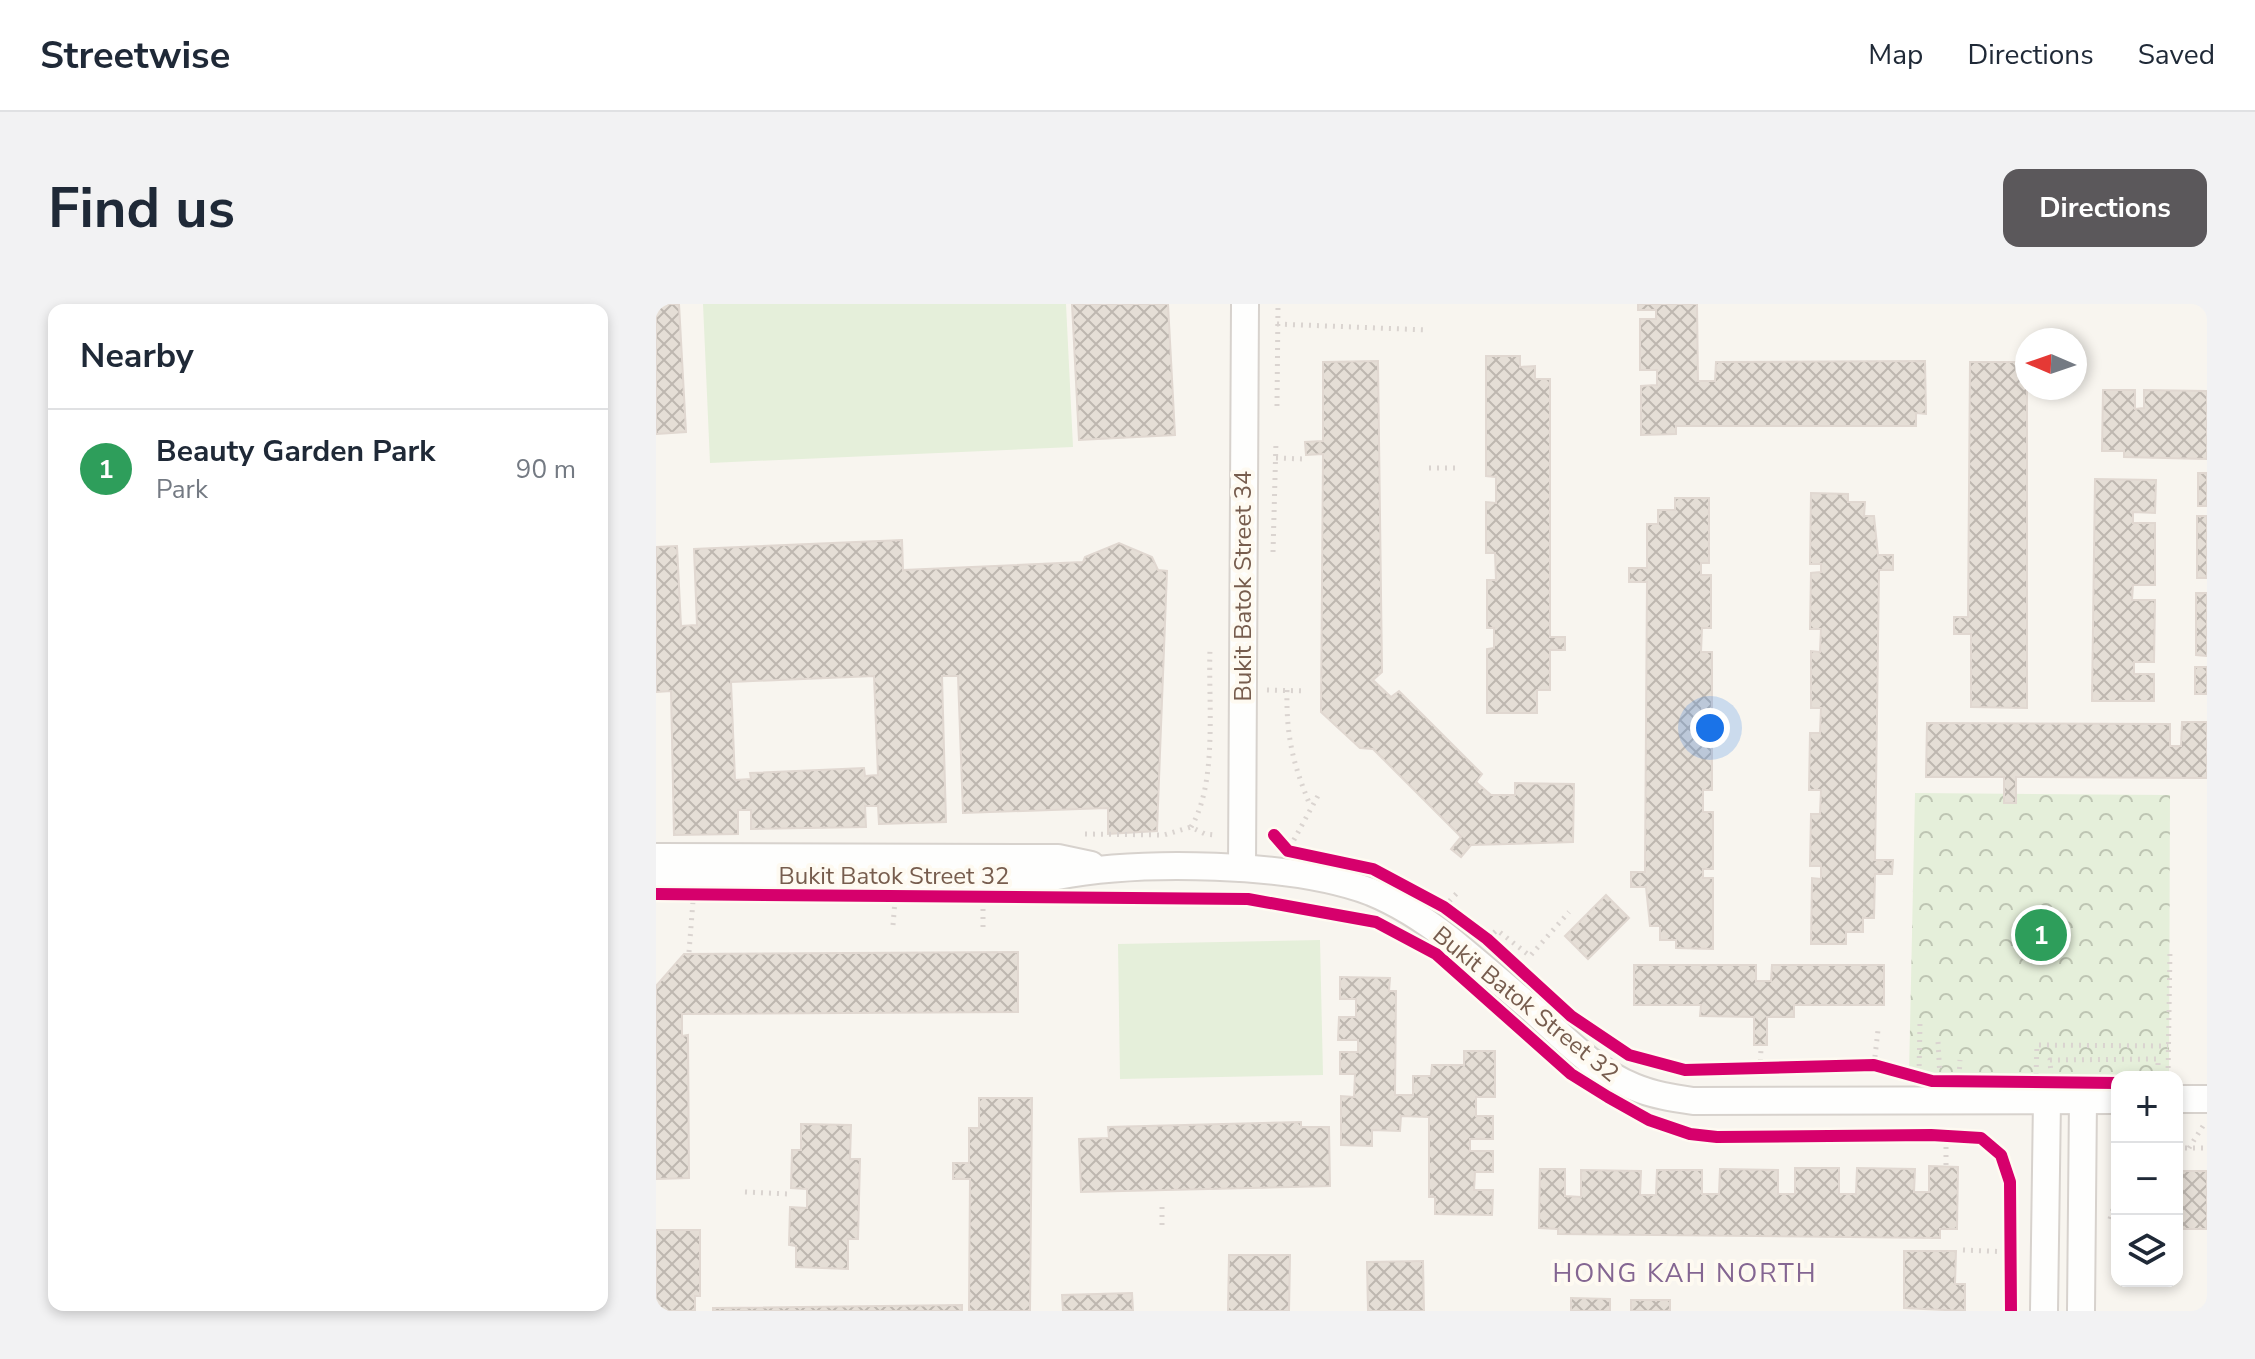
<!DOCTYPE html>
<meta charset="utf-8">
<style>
:root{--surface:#fff;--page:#f2f2f3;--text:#1f2937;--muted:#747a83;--line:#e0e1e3;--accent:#5b585b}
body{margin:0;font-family:"Nunito Sans",sans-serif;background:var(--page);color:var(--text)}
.controls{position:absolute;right:24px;bottom:24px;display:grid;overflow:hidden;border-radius:16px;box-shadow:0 4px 12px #0003}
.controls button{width:72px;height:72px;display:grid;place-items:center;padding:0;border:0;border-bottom:2px solid var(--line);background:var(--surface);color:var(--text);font:40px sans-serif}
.compass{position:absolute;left:1359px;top:24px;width:72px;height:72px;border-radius:50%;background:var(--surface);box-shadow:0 4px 12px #0003;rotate:272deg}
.you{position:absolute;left:1054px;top:424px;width:28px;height:28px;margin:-20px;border:6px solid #fff;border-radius:50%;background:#1a73e8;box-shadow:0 0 0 12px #1a73e833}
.badge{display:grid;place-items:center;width:52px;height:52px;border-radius:50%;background:var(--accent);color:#fff;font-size:26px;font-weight:700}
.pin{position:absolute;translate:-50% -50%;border:4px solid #fff;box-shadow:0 2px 8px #0006}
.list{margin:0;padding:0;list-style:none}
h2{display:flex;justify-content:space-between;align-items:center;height:104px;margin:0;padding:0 32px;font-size:34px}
h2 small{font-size:26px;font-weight:400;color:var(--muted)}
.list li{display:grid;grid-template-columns:52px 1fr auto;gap:24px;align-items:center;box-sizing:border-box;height:120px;padding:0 32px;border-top:2px solid var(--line)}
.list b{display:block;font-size:30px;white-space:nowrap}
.list p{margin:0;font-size:26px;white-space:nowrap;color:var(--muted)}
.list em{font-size:26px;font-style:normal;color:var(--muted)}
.icon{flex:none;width:44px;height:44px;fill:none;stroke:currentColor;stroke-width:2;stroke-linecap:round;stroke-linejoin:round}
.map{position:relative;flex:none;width:1551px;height:1007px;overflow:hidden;border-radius:16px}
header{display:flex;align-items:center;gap:48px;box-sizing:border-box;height:112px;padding:0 40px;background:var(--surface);border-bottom:2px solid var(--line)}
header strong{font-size:38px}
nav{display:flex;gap:44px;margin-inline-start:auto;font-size:28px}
.intro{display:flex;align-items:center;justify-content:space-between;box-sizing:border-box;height:192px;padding:0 48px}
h1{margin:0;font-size:56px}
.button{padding:20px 36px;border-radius:16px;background:var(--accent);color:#fff;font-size:28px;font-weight:700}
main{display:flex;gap:48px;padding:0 48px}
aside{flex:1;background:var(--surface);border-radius:16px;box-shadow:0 4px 12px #0003}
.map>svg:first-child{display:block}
</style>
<header>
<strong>Streetwise</strong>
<nav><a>Map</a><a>Directions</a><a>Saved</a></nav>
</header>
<div class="intro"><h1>Find us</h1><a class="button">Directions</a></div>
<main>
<aside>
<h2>Nearby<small></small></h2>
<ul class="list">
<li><span class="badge" style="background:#2e9e5b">1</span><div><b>Beauty Garden Park</b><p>Park</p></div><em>90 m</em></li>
</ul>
</aside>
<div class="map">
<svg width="1551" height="1007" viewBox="0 0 1551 1007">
<defs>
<pattern id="forest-crowns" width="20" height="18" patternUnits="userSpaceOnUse" patternTransform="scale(2)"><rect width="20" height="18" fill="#e5efda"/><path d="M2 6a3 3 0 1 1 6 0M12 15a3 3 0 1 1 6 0" fill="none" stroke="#bec5b3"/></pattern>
<pattern id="building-cross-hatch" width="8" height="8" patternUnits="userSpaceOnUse" patternTransform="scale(2)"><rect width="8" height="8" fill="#e5ded6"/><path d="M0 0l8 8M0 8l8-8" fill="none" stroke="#beb7b0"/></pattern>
</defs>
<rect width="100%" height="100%" fill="#f8f5ef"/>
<g fill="#e5efda">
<polygon points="47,0 410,0 417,143 54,159"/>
<polygon points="664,636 667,771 464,775 462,640"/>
</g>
<polygon fill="url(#forest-crowns)" points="1259,489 1514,491 1513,771 1253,771"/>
<g fill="url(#building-cross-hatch)" stroke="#e1d8d1" stroke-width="2" fill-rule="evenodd">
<polygon points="0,0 23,0 30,128 0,130"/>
<polygon points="416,0 512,0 519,131 423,136"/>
<polygon points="982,0 1041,0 1042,77 1059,77 1060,58 1269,57 1270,110 1260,109 1260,122 1020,122 1020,130 985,131 985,82 1001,81 1001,66 984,66 984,15 1000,15 1000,6 982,6"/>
<polygon points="830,52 864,52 864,63 879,62 879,75 894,75 894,333 909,333 909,346 894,346 894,386 881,386 881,409 831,409 831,345 838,344 838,324 831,324 831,276 840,276 839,249 830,249 830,198 840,199 840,173 830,172"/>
<polygon points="722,57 726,368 717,376 735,393 743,387 826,470 820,478 835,491 859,491 859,479 918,480 917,538 815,541 805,553 795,545 805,533 717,445 704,444 665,408 667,150 650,151 649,138 667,137 667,58"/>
<polygon points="1314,58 1371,58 1371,404 1315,403 1315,330 1298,330 1298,313 1312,313"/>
<polygon points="1447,86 1479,86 1479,105 1488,104 1488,86 1551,87 1551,155 1468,153 1468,147 1446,147"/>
<rect x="1542" y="169" width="9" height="33"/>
<polygon points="1439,175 1500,176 1499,209 1477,208 1477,219 1499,219 1499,281 1477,281 1476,296 1499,296 1498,358 1478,358 1478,370 1498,370 1498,397 1436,397"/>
<polygon points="1155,189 1192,190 1192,198 1209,198 1208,212 1218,212 1222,251 1237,251 1237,266 1223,266 1219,556 1237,556 1236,570 1219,570 1218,614 1207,614 1207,628 1190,628 1190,640 1155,640 1156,574 1165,575 1165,562 1154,562 1155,510 1164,510 1165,486 1153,486 1154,429 1164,429 1165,404 1155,404 1155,347 1164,348 1165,325 1154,325 1155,269 1165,268 1165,260 1154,260"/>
<polygon points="1019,194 1053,194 1053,259 1045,259 1045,271 1055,271 1055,324 1046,324 1045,348 1056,348 1056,405 1046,405 1046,430 1056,429 1056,486 1047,486 1047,508 1057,508 1057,565 1047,565 1047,574 1057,574 1057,645 1020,644 1020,636 1004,636 1004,622 994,622 990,583 975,583 975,568 989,568 991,278 973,278 973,264 991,264 991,220 1002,220 1002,206 1019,206"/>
<rect x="1541" y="212" width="10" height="62"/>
<path d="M246 236 247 266 427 258 429 253 463 239 496 253 502 266 511 267 501 527 452 530V504L307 509 302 372H286L290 518 223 520 222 502H209L210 523 95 525V506H82V530L18 531 15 387 0 388V243L21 242 25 322 41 321 38 245ZM218 372 222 471 209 472 208 464 94 469 95 475 79 476 75 378Z"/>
<polygon points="1540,289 1551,289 1551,352 1540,351"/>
<rect x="1539" y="363" width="12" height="27"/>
<polygon points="1526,418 1551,418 1551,474 1360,473 1360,499 1348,499 1348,473 1270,473 1271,419 1514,420 1514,442 1525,442"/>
<polygon points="950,591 973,614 932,655 909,632"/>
<polygon points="362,648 362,708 26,710 26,732 32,731 33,874 0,875 0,682 28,650"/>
<polygon points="978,661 1100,661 1100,677 1115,677 1116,661 1228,661 1228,701 1138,701 1138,713 1111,713 1111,741 1098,741 1098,713 1044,712 1045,701 978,701"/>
<polygon points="684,673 734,674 733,687 740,687 739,791 757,791 757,772 775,772 776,761 808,761 808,747 839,747 839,793 820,793 820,812 837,812 837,835 814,835 814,847 837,847 837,868 819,868 818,886 837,886 836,911 779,910 779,893 773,893 773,813 745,812 744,827 716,826 716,842 685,841 685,792 698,793 699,770 684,770 684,748 702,748 702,736 682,736 683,713 700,713 700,695 684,695"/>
<polygon points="323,794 376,794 374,1007 313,1007 314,875 297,875 297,859 313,859 313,824 323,824"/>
<polygon points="645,818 645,823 673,823 674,882 425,888 423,835 453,834 452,823"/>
<polygon points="145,820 195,821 194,855 204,855 202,935 192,935 192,965 140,963 140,942 133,941 134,903 151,904 151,885 135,884 136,846 145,846"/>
<polygon points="1273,862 1302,863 1301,925 1284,925 1284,934 902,930 902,925 883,924 884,865 909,865 909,892 925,893 925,866 985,867 984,891 1000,891 1001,866 1046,866 1046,890 1063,890 1064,865 1122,866 1122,890 1139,890 1139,864 1183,864 1183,890 1200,890 1201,864 1259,865 1258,888 1273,888"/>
<rect x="1521" y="867" width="30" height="58"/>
<polygon points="0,926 44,926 44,992 39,992 39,1007 0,1007"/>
<polygon points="1248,947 1300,947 1299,980 1309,980 1309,1007 1248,1004"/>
<polygon points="573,951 634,951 633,1007 572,1007"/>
<polygon points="767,957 768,1007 712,1007 711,958"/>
<polygon points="476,989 477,1007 407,1007 406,991"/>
<polygon points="915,994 954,995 954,1007 915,1007"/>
<rect x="975" y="996" width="39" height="11"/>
<polygon points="306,1001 306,1007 57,1007 57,1004"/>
</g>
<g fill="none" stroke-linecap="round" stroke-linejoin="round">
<defs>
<g id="minor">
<polyline points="0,553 402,554 435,561"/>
<polyline points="586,564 589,0"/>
<path d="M0 572H401C485 556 635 558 715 588 742 599 770 617 793 635 821 658 849 682 877 706 908 734 938 767 978 783 997 791 1017 794 1037 797L1461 796"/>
<polyline points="1521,795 1551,795"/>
<polyline points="1388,1007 1391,796"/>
<polyline points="1425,1007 1427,795"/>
</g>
</defs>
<use href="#minor" stroke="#d7d2cd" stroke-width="30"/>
<g stroke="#dad4d0" stroke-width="5" stroke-dasharray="2 6" stroke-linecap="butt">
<polyline points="621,20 772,26"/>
<polyline points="621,102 622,0"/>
<polyline points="620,154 648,155"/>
<polyline points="773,164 802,164"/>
<polyline points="617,248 620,137"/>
<polyline points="611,386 650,387"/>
<path d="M631 386C630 432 637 460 654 501"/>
<path d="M535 523C562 479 552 397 554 346"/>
<polyline points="429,530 508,531 535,523 549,530 559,531"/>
<polyline points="634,543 664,488"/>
<polyline points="327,597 327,629"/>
<polyline points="788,603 801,589"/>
<polyline points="237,621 239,597"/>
<polyline points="832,634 841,626 874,652 913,608"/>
<polyline points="33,648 37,597"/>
<polyline points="1282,738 1284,773"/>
<polyline points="1218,761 1222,726"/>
<polyline points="1104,765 1105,744"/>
<polyline points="1263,770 1264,718"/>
<polyline points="1380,771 1381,741 1512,742"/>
<polyline points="1395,772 1394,756 1502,755 1502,773"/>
<polyline points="1512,772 1514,645"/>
<polyline points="1303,773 1304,756"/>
<polyline points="1521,844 1551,844"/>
<polyline points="1533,844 1547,822"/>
<polyline points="1290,861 1290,832"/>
<polyline points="89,888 132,890"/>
<polyline points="506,903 506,922"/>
<polyline points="1454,915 1461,892"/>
<polyline points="1307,946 1356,948"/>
</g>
<use href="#minor" stroke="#fefefd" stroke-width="26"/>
<defs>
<g id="cycleway">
<polyline points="618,531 632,547 717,565 788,603 831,635 915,712 973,751 1029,766 1218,761 1276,777 1461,779"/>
<polyline points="0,590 592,595 720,618 780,650 915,770 952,793 993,816 1034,830 1061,833 1275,831 1325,834 1345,851 1354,878 1355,1007"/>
</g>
</defs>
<use href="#cycleway" stroke="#fefaf1" stroke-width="17"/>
<use href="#cycleway" stroke="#d6006c" stroke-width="12"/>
</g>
<g text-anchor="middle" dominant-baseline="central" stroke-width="8" stroke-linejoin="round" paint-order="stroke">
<g font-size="24" fill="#775d4e" stroke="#fefaf1">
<text transform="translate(587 282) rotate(-90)">Bukit Batok Street 34</text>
<text x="238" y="572">Bukit Batok Street 32</text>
<text transform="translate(870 700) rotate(39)">Bukit Batok Street 32</text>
</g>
<g font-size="26" letter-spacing="2" fill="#846692" stroke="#fefaf1">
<text x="1029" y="969">HONG KAH NORTH</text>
</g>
</g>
</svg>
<div class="controls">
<button>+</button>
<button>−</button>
<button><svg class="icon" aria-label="layers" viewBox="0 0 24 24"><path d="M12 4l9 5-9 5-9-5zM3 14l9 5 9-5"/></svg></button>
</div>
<svg class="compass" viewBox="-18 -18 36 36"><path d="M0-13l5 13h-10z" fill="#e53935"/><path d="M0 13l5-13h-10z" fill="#747a83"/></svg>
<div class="you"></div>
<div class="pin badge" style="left:1385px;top:631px;background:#2e9e5b">1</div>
</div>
</main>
